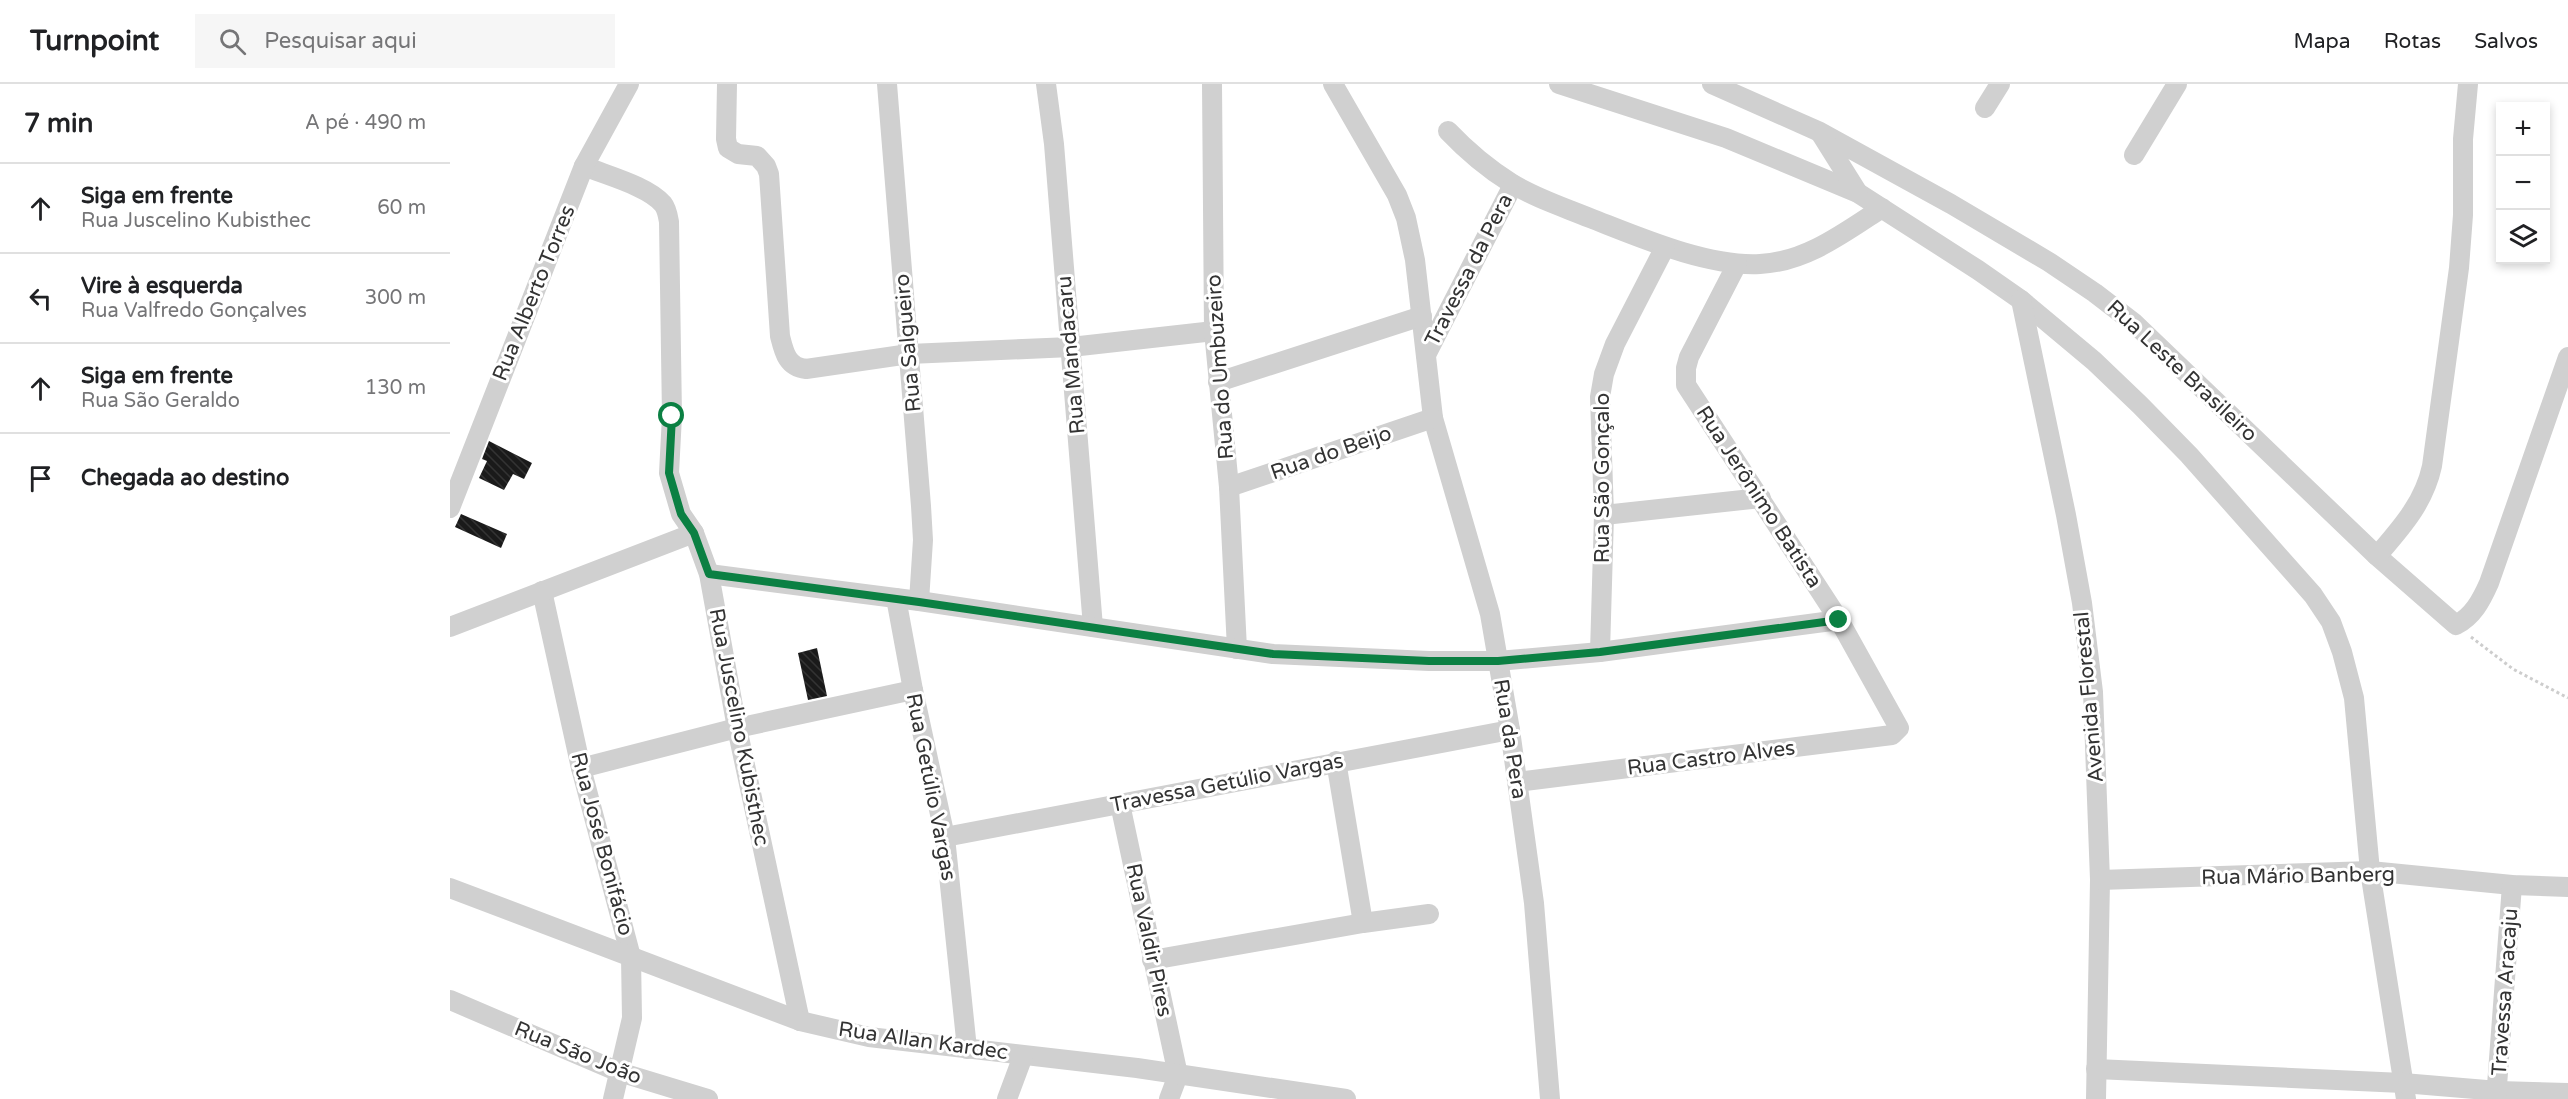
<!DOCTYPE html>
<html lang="pt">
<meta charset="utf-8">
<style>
:root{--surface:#fff;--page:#f6f6f6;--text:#202124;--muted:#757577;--line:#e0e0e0}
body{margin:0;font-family:"Varela Round",sans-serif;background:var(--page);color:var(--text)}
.controls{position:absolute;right:18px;top:18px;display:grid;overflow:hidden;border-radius:0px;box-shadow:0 3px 9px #0003}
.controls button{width:54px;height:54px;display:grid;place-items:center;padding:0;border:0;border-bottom:2px solid var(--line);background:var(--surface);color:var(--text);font:30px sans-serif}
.stop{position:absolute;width:18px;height:18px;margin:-14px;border:4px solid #0b8043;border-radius:50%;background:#fff}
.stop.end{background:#0b8043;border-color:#fff;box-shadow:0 2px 6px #0008}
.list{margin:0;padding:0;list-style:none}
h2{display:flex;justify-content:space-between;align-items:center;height:78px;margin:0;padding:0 24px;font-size:26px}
h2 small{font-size:20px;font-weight:400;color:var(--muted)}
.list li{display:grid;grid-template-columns:39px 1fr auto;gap:18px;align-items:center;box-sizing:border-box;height:90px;padding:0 24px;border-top:2px solid var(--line)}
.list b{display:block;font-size:22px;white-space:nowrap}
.list p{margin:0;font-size:20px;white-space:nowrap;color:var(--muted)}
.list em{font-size:20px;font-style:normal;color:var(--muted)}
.icon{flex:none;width:33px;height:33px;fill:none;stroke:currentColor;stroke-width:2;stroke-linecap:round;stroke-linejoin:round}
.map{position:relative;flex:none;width:2118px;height:1015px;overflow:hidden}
header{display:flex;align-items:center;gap:36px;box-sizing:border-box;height:84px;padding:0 30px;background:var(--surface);border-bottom:2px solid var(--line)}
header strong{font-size:28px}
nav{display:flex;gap:33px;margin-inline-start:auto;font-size:21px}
.search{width:420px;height:54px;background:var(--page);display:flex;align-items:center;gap:15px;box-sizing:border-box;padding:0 21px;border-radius:0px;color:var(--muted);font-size:22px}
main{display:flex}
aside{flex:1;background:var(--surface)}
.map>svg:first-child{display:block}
</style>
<header>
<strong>Turnpoint</strong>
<div class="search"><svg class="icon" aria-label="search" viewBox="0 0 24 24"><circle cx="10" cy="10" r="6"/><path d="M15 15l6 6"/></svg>Pesquisar aqui</div>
<nav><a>Mapa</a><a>Rotas</a><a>Salvos</a></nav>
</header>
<main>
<aside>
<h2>7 min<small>A pé · 490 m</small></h2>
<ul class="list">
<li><svg class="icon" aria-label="ahead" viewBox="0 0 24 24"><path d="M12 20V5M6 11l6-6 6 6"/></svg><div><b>Siga em frente</b><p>Rua Juscelino Kubisthec</p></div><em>60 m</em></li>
<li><svg class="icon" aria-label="left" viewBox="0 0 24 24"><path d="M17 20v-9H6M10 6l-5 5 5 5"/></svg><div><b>Vire à esquerda</b><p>Rua Valfredo Gonçalves</p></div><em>300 m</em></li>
<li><svg class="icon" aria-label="ahead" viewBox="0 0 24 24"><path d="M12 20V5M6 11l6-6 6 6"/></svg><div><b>Siga em frente</b><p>Rua São Geraldo</p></div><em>130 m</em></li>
<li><svg class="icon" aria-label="arrive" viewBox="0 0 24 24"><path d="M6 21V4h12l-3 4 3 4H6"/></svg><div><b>Chegada ao destino</b></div></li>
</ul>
</aside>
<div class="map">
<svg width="2118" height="1015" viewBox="0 0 2118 1015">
<defs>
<pattern id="building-back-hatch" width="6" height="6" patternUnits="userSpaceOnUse" patternTransform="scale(1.5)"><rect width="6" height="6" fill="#1a1a1a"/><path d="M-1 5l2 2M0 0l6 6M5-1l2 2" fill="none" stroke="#333"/></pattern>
</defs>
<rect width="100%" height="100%" fill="#fff"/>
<g fill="url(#building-back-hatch)">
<polygon points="39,357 82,379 74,395 63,390 54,406 29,394 37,377 32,375"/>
<polygon points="11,430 57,450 51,464 5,443"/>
<polygon points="367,564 377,612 358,616 348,569"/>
</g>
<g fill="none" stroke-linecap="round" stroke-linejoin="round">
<polyline stroke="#cdcdcd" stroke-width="3" stroke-dasharray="3 3" stroke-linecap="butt" points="2021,553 2063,585 2118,614"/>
<g stroke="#d0d0d0" stroke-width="20">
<path d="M277 0 276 55 278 64 288 70 307 72 316 82 319 90 330 252C334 268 337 283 356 285L459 270 621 263 764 247"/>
<polyline points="437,0 471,422 473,456 469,517"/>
<polyline points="596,0 604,60 643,543"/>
<polyline points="762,0 764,247 779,403 787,565"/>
<polyline points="883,0 947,111 956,134 965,176 983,334 1040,530 1060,646 1084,819 1100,1015"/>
<polyline points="1109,0 1276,54 1408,109 1528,186 1571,216 1644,277 1690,321 1739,371 1863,511 1881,538 1892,568 1904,614 1920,787 1956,1015"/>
<path d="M1262 0 1370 48 1501 120 1599 178 1645 209 1684 239 1927 472 2006 541C2023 532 2031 517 2039 499L2118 273"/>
<polyline points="1535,24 1550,0"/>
<path d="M998 47C1017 67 1037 84 1061 99 1085 114 1113 123 1140 134 1189 153 1257 183 1310 180 1356 178 1395 148 1432 124"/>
<polyline points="1371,50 1408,109"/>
<polyline points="1684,71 1727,0"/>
<path d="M134 82C155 91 198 102 213 120 217 125 218 132 219 138L222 332 219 389 231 430 244 449 259 490 287 644 350 937"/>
<polyline points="1571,216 1616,431 1632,519 1643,608 1650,796 1646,1015"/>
<polyline points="976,271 1063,101"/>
<polyline points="768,298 972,232"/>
<polyline points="779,403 983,334"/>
<polyline points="0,424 134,82 179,0"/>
<polyline points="1154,431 1311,414"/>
<path d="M1927 472C1951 444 1974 419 1982 382L2009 184 2013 131V55L2018 0"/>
<polyline points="259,490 469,517 823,570 979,577 1048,577 1150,568 1389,536"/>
<polyline points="92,507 131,684 181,873 182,934 163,1015"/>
<polyline points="446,514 463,606 495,753 517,965"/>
<polyline points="0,543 244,449"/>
<polyline points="1150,568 1154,431 1150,313 1154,290 1165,260 1215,163"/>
<polyline points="886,677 913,839"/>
<polyline points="131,684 287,644 463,606"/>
<polyline points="1067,698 1442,651 1449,644 1389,536 1236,301 1236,284 1239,273 1287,180"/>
<polyline points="670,720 728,991 719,1015"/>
<polyline points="495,753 1060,646"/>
<polyline points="1650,796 1920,787 2062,801 2118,803"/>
<polyline points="0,804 350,937 419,953 687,984 896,1015"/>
<polyline points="702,876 913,839 979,830"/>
<polyline points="0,916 169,988 258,1015"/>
<polyline points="1646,985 1953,999 2048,1007 2118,1009"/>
<polyline points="557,1015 573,972"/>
<polyline points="2046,1015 2062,801"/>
</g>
</g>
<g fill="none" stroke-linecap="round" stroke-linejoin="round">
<polyline stroke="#0b8043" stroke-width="8" points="222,332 219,389 231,430 244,449 259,490 469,518 823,570 979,577 1048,577 1150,568 1389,536"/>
</g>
<g text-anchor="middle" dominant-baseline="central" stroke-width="6" stroke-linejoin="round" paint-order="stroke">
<g font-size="21" fill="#333" stroke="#fff">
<text transform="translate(1019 186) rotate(-63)">Travessa da Pera</text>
<text transform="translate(84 209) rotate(-68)">Rua Alberto Torres</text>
<text transform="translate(458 259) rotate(-95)">Rua Salgueiro</text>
<text transform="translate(621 271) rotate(-95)">Rua Mandacaru</text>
<text transform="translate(770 283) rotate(-94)">Rua do Umbuzeiro</text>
<text transform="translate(1732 287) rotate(43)">Rua Leste Brasileiro</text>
<text transform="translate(881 369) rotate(-19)">Rua do Beijo</text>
<text transform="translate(1152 394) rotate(-90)">Rua São Gonçalo</text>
<text transform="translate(1309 413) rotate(57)">Rua Jerônimo Batista</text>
<text transform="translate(1639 613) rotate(-95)">Avenida Florestal</text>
<text transform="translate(289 643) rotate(79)">Rua Juscelino Kubisthec</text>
<text transform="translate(1060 655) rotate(81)">Rua da Pera</text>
<text transform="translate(1261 674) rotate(-7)">Rua Castro Alves</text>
<text transform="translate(777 699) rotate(-11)">Travessa Getúlio Vargas</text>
<text transform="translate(481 703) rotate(79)">Rua Getúlio Vargas</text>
<text transform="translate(152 760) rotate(75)">Rua José Bonifácio</text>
<text transform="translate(1848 792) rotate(-1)">Rua Mário Banberg</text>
<text transform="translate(699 856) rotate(78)">Rua Valdir Pires</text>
<text transform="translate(2055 908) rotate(-86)">Travessa Aracaju</text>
<text transform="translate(473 957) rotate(8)">Rua Allan Kardec</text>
<text transform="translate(128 969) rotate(22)">Rua São João</text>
</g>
</g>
</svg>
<div class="controls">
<button>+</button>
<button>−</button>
<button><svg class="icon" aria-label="layers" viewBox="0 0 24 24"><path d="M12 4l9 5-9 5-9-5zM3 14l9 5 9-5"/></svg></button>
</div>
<div class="stop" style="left:222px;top:332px"></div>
<div class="stop end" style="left:1389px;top:536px"></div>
</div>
</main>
